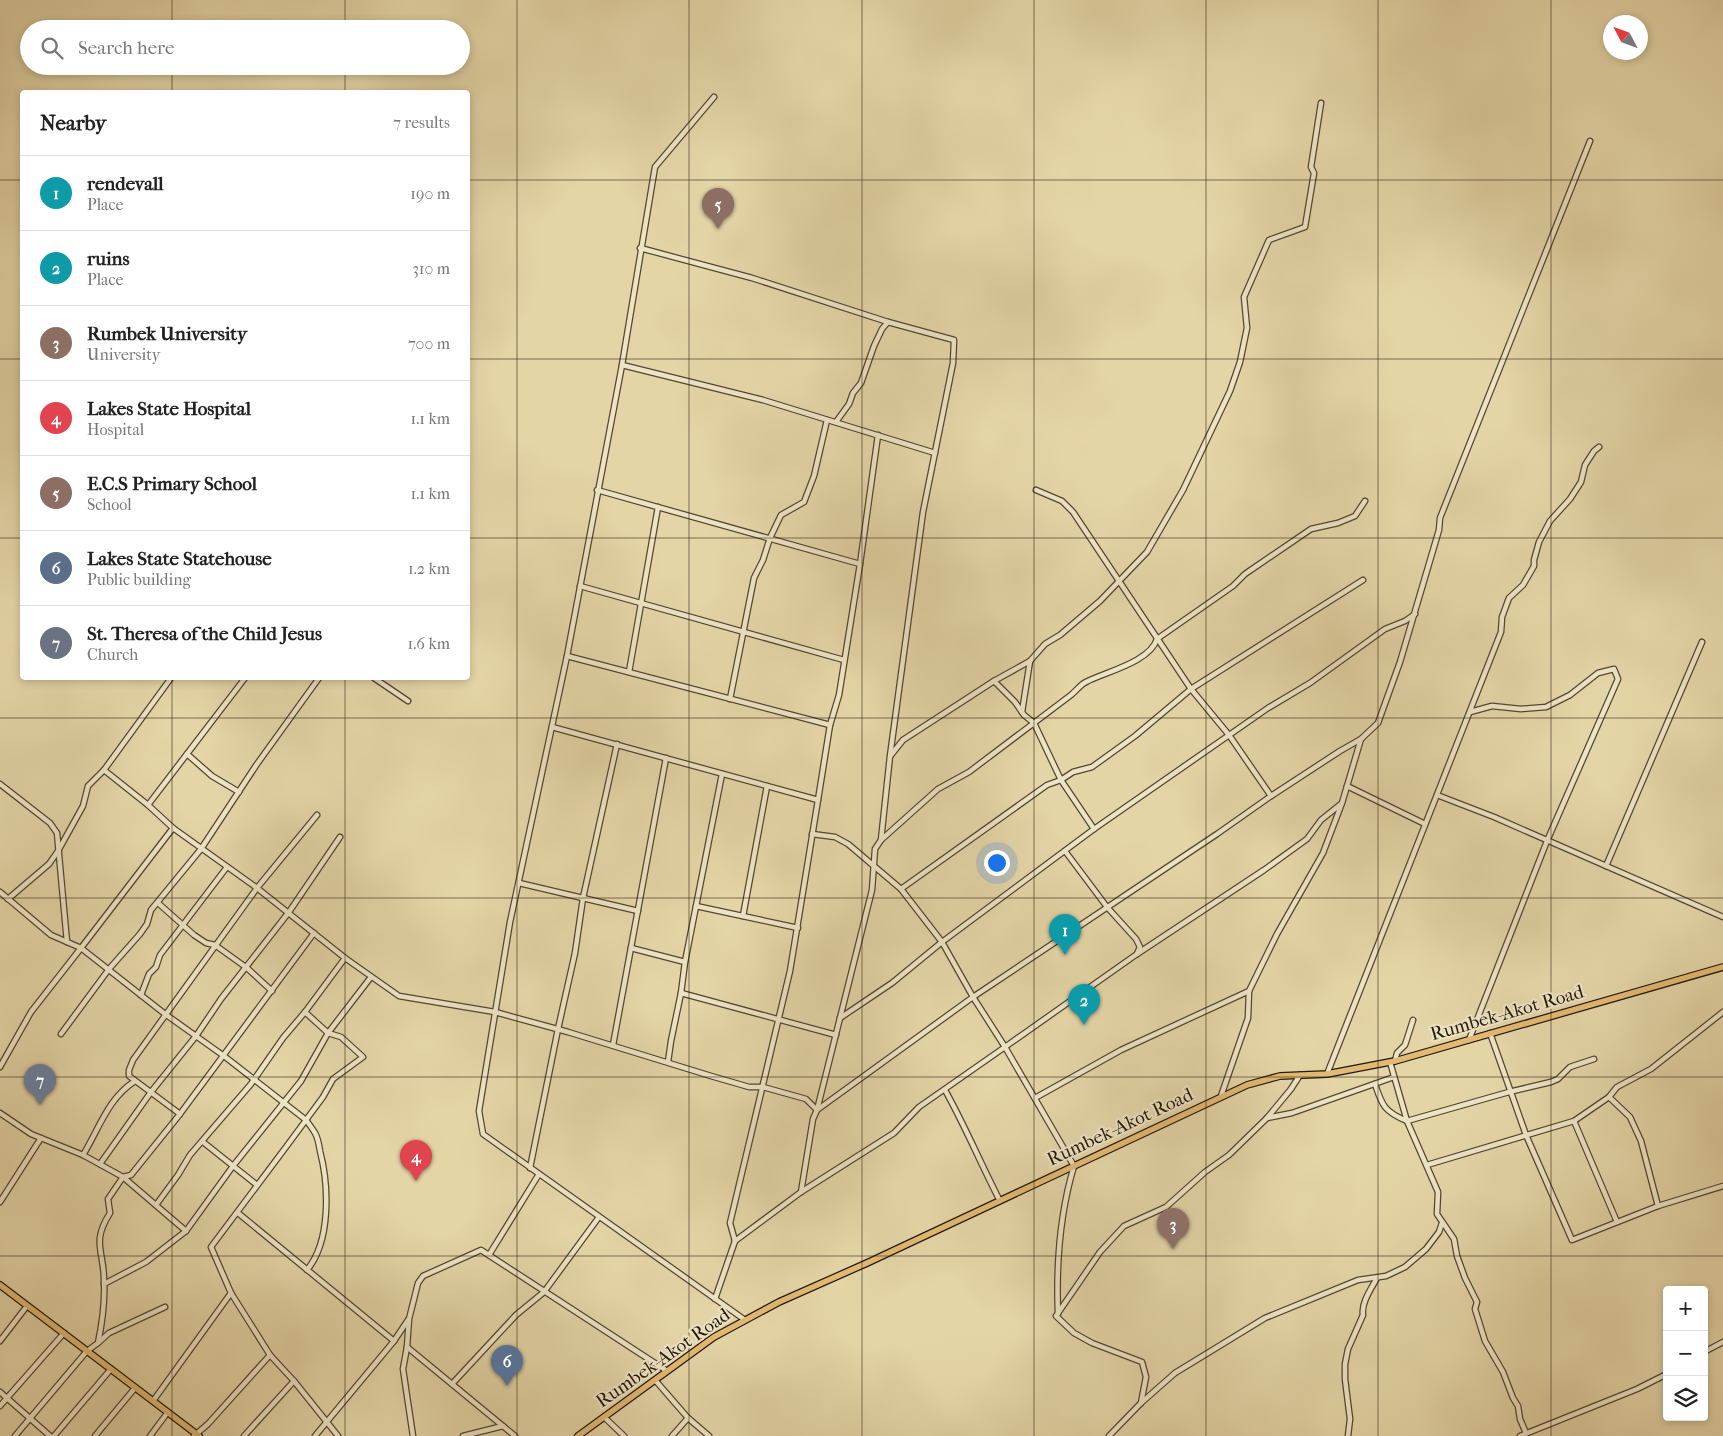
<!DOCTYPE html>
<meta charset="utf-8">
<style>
:root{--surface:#fff;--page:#f2f2f2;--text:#222;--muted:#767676;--line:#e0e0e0;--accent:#7c3aed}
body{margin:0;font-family:"IM FELL French Canon",serif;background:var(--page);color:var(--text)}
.controls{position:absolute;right:15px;bottom:15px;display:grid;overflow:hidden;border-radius:5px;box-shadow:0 2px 8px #0003}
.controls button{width:45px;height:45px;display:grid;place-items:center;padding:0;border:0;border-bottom:1px solid var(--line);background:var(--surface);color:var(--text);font:25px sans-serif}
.compass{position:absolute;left:1603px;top:15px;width:45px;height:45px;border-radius:50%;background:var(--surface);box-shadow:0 2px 8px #0003;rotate:311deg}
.you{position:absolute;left:996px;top:862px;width:18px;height:18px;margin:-12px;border:4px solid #fff;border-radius:50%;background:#1a73e8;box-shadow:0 0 0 8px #1a73e833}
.badge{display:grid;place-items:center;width:32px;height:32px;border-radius:50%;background:var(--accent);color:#fff;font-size:16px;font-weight:700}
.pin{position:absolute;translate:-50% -41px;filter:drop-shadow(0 1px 2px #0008)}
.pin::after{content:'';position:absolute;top:26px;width:18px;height:15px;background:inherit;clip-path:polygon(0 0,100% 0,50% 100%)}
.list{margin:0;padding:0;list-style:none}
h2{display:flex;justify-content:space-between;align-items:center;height:65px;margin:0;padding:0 20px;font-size:21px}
h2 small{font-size:16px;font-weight:400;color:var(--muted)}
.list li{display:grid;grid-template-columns:32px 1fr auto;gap:15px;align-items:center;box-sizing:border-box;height:75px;padding:0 20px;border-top:1px solid var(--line)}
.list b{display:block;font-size:19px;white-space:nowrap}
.list p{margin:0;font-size:16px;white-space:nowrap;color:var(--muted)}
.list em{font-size:16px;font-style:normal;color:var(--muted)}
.icon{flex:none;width:28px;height:28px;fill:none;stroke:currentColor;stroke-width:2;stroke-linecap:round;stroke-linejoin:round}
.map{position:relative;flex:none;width:1723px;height:1436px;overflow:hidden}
.search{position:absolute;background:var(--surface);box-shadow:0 2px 8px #0003;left:20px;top:20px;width:450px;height:55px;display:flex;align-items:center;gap:12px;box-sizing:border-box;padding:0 18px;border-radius:28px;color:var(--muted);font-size:19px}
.panel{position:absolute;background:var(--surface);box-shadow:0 2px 8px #0003;left:20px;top:90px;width:450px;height:590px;border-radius:5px}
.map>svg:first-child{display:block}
</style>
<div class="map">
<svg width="1723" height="1436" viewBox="0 0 1723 1436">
<rect width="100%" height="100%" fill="#e4d5a7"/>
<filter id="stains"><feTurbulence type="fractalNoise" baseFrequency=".004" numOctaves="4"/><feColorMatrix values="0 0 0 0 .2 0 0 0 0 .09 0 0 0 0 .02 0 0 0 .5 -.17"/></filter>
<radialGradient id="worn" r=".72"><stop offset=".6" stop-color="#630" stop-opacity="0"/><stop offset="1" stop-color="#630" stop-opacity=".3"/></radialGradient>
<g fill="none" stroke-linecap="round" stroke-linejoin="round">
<defs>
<g id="minor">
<polyline points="714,97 655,167 622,365 567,656 510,922 479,1111 483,1134 745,1320"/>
<polyline points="640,248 752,278 888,322 954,340 953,363 923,512 890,756 881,840 875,849 872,890 817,1110 813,1119 801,1192"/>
<polyline points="622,365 763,400 935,453"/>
<polyline points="836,422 849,404 853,393 861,383 874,346 882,329 888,322"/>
<polyline points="597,490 860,564"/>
<polyline points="1036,490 1062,501 1073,512 1191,689 1229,735 1271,796"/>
<polyline points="580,586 844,660"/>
<polyline points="567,656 830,725"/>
<polyline points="629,672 658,507"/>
<polyline points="374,678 408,701"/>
<polyline points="994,681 1015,702 1024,715 1034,723 1061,780 1094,829"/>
<polyline points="730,699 754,578 763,560 770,538 781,515 804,502 814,476 827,420"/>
<polyline points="1022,712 1030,661"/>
<polyline points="552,727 818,800 830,725 839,695 860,564 878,435"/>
<polyline points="187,754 212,776 239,792"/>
<polyline points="891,755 903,740 994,681 1030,661 1045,644 1060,635 1100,601 1147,552 1183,490 1230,391 1240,362 1247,328 1244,297 1269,240 1305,227 1314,173 1311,167 1321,103"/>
<polyline points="104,770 148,805 173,828"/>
<polyline points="0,784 50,823 57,833 67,942"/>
<polyline points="1347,786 1425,824"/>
<polyline points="1437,795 1494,817 1723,917"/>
<polyline points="148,805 245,678"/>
<path d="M812 834 835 837 848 844 901 889 942 942 973 997 1005 1047 1074 1166C1060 1213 1056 1264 1058 1314"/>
<path d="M881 840 938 789 969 772 1071 695C1076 691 1080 685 1086 682 1105 672 1150 662 1157 639L1233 586 1245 574 1311 529 1338 523 1355 516 1365 501"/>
<polyline points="1065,851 1107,907 1136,939 1140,947 1137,954"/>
<polyline points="1606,866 1702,642"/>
<polyline points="519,883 638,911"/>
<polyline points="901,889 1047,785 1061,780 1073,772 1092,767 1135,736 1191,689 1363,580"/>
<polyline points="0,892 51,935 81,948 173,828 257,888 345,958 399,996 495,1012 568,1032 711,1076 749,1087 763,1087 806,1099 817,1110 973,997 1217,834 1271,796 1340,751 1361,739"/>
<polyline points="8,899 49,864 58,851 83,806 88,786 104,770 171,678"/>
<polyline points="158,903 194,935 206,943 215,945 247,968 272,991"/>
<polyline points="696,906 798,928"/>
<polyline points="743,916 767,786"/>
<polyline points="631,948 685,962"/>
<polyline points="681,993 836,1035"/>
<polyline points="141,995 149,974 156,967 160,955 227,867"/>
<polyline points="840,1018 892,983 942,942 1094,829 1268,708 1310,683 1385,629 1405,621 1415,614"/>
<polyline points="1490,1033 1526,1135 1572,1240 1658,1206 1723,1186"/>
<polyline points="61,1034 109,969 140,934 147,924 151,910 201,849 257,764 319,678"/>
<polyline points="1469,1040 1547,841 1618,679 1614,669 1598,673 1570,695 1546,707 1521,709 1492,706 1470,712"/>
<polyline points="613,1045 666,758"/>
<polyline points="1395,1061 1397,1053 1405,1045 1413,1020"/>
<polyline points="668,1062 671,1041 681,993 685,962 722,774"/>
<polyline points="1390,1062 1407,1121 1438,1192 1437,1214 1454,1239 1457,1256 1465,1278 1477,1302 1475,1309 1485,1341 1503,1372 1513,1398 1518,1406 1520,1419 1526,1433"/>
<path d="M0 1067 31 1012 81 948 165 1014 224 1056 306 1120C309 1124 312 1128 315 1133 318 1138 319 1145 320 1151 329 1186 331 1241 307 1270"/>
<polyline points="1327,1074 1501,632 1502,617 1509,598 1523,585 1534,566 1534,560 1539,542 1550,521 1570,499 1581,482 1585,465 1594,451 1599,447"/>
<path d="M1375 1084C1382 1106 1385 1112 1407 1121L1509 1092 1551 1082 1558 1079 1570 1067 1594 1059"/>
<path d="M945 1090C965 1126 981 1164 1000 1201"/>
<polyline points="1221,1096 1248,1018 1249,991 1277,934 1323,853 1342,803 1361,739 1378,723 1400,662 1439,530 1440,518 1590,141"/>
<polyline points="1609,1097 1630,1117 1641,1141 1658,1206"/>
<polyline points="1035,1098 1121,1050 1249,991"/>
<polyline points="0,1113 31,1134 83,1155 123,1177 186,1231"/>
<polyline points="180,1114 314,933"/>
<polyline points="1267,1118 1292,1113 1394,1077"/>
<polyline points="1574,1121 1617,1222"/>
<polyline points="203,1142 257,1185"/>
<path d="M83 1155C99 1129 108 1098 135 1081"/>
<polyline points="100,1164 151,1092 196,1036 221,999 289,912 340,837"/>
<polyline points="1427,1165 1574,1121 1609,1097 1617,1087 1651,1069 1723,1012"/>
<polyline points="530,1168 558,1029 575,953 583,898 617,744"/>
<polyline points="0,1202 41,1138"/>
<polyline points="156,1205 178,1175 190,1155 251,1084 283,1038 305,1012"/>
<polyline points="238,1213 394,1341"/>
<polyline points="735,1241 730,1223 790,971 818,800"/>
<polyline points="489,1255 539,1174"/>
<polyline points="104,1284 146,1262 186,1231 233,1166 301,1081 328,1033 305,1012 345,958"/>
<polyline points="715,1299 735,1241 801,1192 894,1133 919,1107 1005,1047 1137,954 1264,870 1307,839 1321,820 1341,804"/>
<polyline points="0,1341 27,1306"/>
<polyline points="99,1342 109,1333 165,1307"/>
<polyline points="407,1347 515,1436"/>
<polyline points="1704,1352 1723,1342"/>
<polyline points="655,1380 688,1418 709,1436"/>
<polyline points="452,1384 516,1315 544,1292 599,1217"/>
<polyline points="0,1392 50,1436"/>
<polyline points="153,1401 231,1293"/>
<polyline points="1141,1403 1146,1377 1142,1362 1092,1343 1074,1333 1056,1316 1100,1252 1124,1226 1166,1207 1205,1172 1229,1155 1267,1118 1291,1089 1300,1075"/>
<polyline points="0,1406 64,1333"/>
<polyline points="604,1417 624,1436"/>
<path d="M15 1436 87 1351 98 1343C102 1324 105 1300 104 1281 104 1250 91 1243 110 1213L108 1199 123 1177 131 1175 180 1114 129 1076V1070L133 1060 257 888 317 815"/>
<polyline points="54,1436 111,1369"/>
<polyline points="95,1436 135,1388"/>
<polyline points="150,1436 168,1412"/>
<polyline points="194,1436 208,1424 270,1355"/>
<polyline points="244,1436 294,1381"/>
<polyline points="315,1436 394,1341 408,1320"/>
<polyline points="338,1436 294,1381 270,1355 231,1293 211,1247 286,1147 323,1097 333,1079 363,1057 341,1037 328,1033 371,977"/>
<polyline points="413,1436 403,1369 407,1347 409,1319 418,1283 423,1276 481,1250 667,1371"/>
<polyline points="463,1436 503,1426"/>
<polyline points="672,1436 688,1418"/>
<polyline points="1109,1436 1141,1403 1175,1373 1265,1318 1358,1280 1386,1276 1405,1267 1426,1249 1439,1232 1442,1223"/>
<path d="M1348 1436 1350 1419 1345 1379V1364L1348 1349 1363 1315C1361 1303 1371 1289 1377 1278"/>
<polyline points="1520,1436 1637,1389 1667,1374"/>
</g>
<g id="major">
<polyline points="0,1285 199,1436"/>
<polyline points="578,1436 714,1337 779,1302 867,1263 1247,1085 1280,1076 1327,1074 1395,1061 1723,967"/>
</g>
</defs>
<use href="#minor" stroke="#54462f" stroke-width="7"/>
<use href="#major" stroke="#241707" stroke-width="8"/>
<use href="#minor" stroke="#ede4c6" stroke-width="4.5"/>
<use href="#major" stroke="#e2ba74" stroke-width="5.5"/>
</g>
<path fill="none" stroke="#241707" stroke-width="1" stroke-opacity="0.55" d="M172 0V29M345 0V29M517 0V1436M689 0V1436M862 0V1436M1034 0V1436M1206 0V1436M1378 0V1436M1551 0V1436M172 66V92M345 66V92M0 180H22M468 180H1723M0 359H22M468 359H1723M0 538H22M468 538H1723M172 678V1436M345 678V1436M0 718H1723M0 898H1723M0 1077H1723M0 1256H1723"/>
<g text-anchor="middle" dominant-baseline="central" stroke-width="4" stroke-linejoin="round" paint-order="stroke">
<g font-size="19" fill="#241707" stroke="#ede4c6">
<text transform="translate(1507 1013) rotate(-16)">Rumbek-Akot Road</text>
<text transform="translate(1120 1127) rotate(-25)">Rumbek-Akot Road</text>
<text transform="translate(663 1358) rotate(-35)">Rumbek-Akot Road</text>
</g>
</g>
<rect width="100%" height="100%" filter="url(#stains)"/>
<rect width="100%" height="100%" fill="url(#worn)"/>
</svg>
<div class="controls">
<button>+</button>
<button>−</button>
<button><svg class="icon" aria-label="layers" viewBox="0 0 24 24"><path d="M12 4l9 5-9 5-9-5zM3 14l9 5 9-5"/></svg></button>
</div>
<svg class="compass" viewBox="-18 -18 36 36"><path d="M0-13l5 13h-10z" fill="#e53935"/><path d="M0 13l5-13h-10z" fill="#767676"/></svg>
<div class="you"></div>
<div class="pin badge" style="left:1065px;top:955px;background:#0f9aa8">1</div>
<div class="pin badge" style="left:1084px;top:1025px;background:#0f9aa8">2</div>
<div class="pin badge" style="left:1173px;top:1249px;background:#8d6e63">3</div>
<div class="pin badge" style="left:416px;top:1181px;background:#e0444e">4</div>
<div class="pin badge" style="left:718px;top:229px;background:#8d6e63">5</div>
<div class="pin badge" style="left:507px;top:1386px;background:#5c6f8a">6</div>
<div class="pin badge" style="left:40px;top:1105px;background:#6b7280">7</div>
<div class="search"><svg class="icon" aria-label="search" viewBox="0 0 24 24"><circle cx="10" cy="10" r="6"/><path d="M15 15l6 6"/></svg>Search here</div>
<section class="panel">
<h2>Nearby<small>7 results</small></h2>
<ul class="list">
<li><span class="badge" style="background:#0f9aa8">1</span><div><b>rendevall</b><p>Place</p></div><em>190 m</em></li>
<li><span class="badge" style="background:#0f9aa8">2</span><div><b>ruins</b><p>Place</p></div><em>310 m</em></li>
<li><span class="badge" style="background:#8d6e63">3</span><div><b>Rumbek University</b><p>University</p></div><em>700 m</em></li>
<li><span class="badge" style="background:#e0444e">4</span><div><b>Lakes State Hospital</b><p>Hospital</p></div><em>1.1 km</em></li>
<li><span class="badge" style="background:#8d6e63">5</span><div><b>E.C.S Primary School</b><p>School</p></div><em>1.1 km</em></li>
<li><span class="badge" style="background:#5c6f8a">6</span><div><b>Lakes State Statehouse</b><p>Public building</p></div><em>1.2 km</em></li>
<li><span class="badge" style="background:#6b7280">7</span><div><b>St. Theresa of the Child Jesus</b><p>Church</p></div><em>1.6 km</em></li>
</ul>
</section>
</div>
